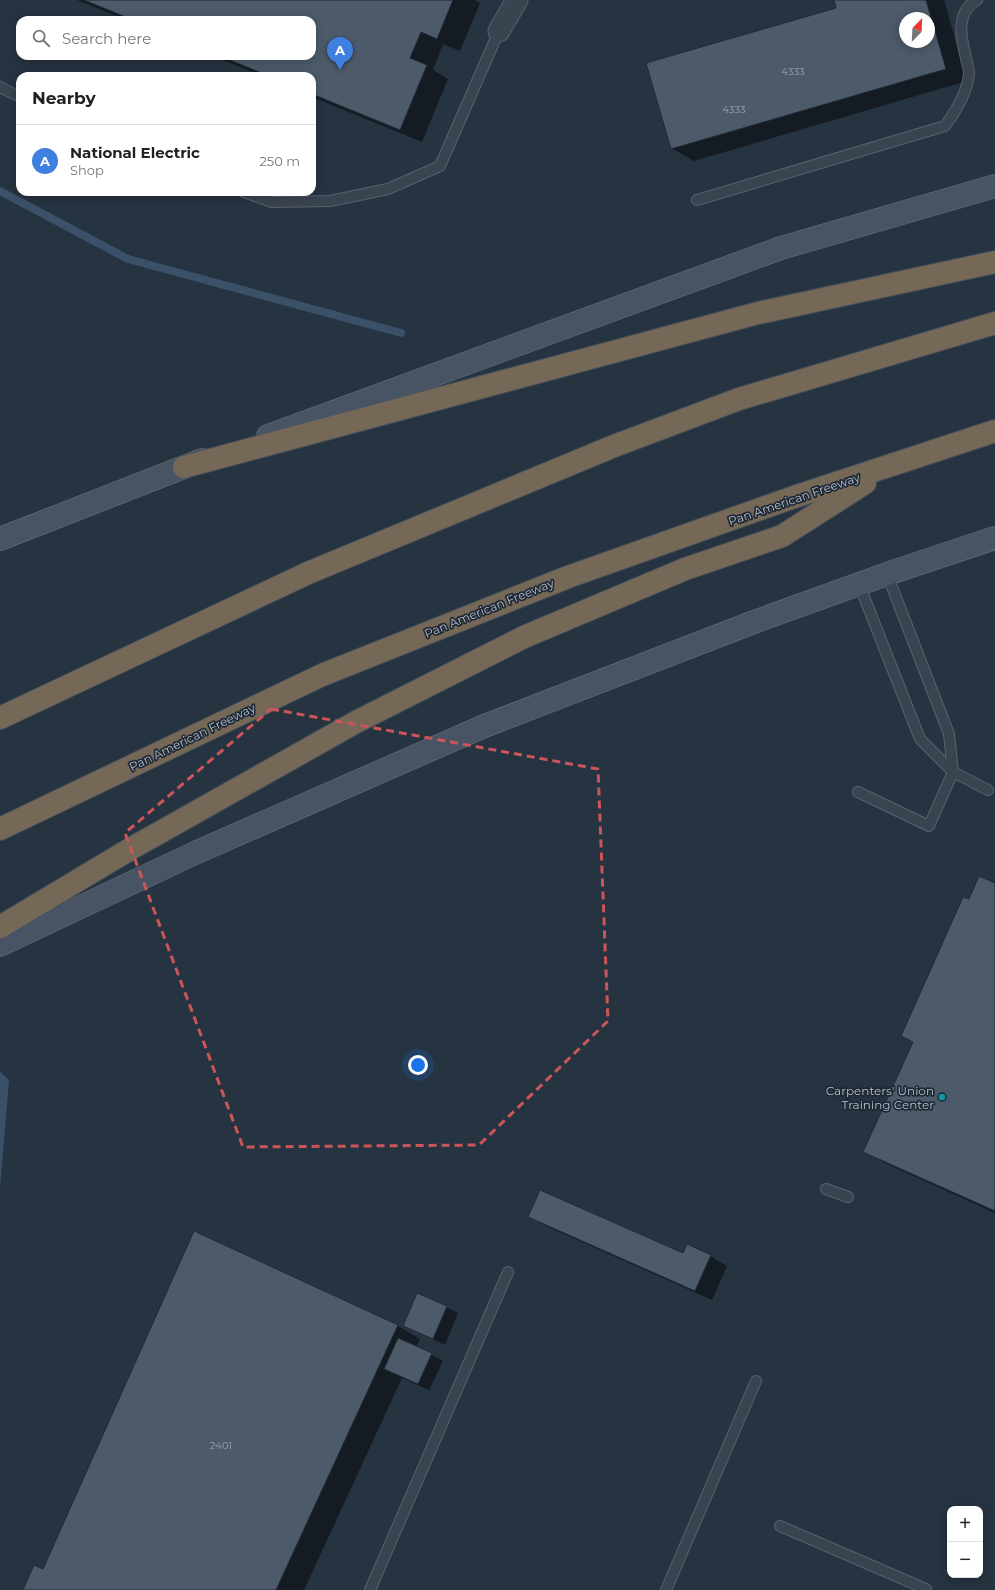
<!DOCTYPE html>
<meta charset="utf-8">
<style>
:root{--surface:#fff;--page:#f2f2f2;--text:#202124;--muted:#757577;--line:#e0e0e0;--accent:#1a73e8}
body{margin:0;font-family:Montserrat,sans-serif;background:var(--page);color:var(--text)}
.controls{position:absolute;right:12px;bottom:12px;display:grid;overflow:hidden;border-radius:8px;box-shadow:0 2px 10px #0003}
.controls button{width:36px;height:36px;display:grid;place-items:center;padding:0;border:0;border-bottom:1px solid var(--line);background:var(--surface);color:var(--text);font:20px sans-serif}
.compass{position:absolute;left:899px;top:12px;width:36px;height:36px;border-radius:50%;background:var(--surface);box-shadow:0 2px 10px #0003;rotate:24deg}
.you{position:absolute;left:418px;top:1065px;width:14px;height:14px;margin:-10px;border:3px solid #fff;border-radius:50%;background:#1a73e8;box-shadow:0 0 0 6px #1a73e833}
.badge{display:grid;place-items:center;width:26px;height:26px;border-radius:50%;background:var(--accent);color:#fff;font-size:13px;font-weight:700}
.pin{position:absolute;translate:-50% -33px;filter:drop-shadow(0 1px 2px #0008)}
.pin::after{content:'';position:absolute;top:21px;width:14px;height:12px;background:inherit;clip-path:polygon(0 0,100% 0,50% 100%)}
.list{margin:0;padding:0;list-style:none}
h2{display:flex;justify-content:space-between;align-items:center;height:52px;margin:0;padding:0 16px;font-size:17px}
h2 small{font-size:13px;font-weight:400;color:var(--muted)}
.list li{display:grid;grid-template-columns:26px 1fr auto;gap:12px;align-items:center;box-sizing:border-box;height:72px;padding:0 16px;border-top:1px solid var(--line)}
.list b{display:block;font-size:15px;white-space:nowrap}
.list p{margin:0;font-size:13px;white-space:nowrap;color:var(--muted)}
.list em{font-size:13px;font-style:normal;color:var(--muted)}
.icon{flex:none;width:22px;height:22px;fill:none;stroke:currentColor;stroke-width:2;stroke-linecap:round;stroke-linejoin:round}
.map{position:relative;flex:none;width:995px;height:1590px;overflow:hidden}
.search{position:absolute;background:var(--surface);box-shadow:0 2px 10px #0003;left:16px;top:16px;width:300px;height:44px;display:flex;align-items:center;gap:10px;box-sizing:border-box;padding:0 14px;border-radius:12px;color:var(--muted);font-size:15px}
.panel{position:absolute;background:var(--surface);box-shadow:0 2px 10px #0003;left:16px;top:72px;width:300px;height:124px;border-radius:12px}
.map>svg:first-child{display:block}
</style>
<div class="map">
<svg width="995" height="1590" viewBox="0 0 995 1590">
<rect width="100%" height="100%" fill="#263340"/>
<polygon fill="#3b5169" points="0,1072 9,1080 0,1188"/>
<g fill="#0007" fill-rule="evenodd">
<polygon points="77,0 475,0 480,3 460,51 443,44 433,70 448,79 422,142 312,97 312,76 262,76 213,56 312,56 312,20 126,20"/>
<path d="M835 0H944L967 81 694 161 671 148 837 9ZM905 18H929V42H905Z"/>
<polygon points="995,884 995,1213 887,1164 865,1152 914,1042 969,900"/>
<polygon points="529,1217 683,1255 710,1256 727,1266 712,1300 546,1226"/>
<polygon points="194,1233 398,1326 420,1339 416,1347 443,1361 429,1390 402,1378 304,1590 25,1590 43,1570"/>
<polygon points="418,1294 458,1313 445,1345 404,1326"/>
</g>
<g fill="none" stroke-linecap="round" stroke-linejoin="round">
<polyline stroke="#3b5169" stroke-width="8" points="0,191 128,259 401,333"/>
</g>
<g fill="#4c5a69" stroke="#212b37" fill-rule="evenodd">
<polygon points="84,0 453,0 437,39 421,32 410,58 427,65 400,130 312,94 312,76 269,76 220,56 312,56 312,20 133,20"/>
<path d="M834 0H926L946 69 671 149 646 63 836 8ZM905 18H929V42H905Z"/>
<polygon points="979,876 995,883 995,1211 863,1152 913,1042 901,1036 963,897 969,899"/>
<polygon points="540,1190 683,1253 687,1244 711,1255 695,1291 528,1217"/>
<polygon points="194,1231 398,1325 276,1590 23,1590 34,1565 43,1569"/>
<polygon points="417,1293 447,1306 433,1339 403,1326"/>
<polygon points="398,1338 432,1353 418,1384 384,1369"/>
</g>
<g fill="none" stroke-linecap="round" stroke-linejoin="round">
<defs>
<g id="lane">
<polyline points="0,87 20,97"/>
<polyline points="244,192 272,202 330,201 388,189 440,166 499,31"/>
<path d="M697 200 945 126C956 111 968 92 969 73 969 69 967 63 966 58 961 38 955 12 977 0"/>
<polyline points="887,574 949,734 953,772"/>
<polyline points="859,584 920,739 953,772"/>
<polyline points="858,792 929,826 953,772 988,790"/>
<polyline points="826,1189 848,1197"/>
<polyline points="780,1526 926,1589"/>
<polyline points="370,1590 508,1272"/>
<polyline points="666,1590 756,1381"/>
</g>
<polyline id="street" points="499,31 517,0"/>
<g id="secondary">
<polyline points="268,436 781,248 995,186"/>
<polyline points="0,539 202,460"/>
<polyline points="0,945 195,853 482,727 754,622 887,574 995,538"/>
</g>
<g id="highway">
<polyline points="184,467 758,313 995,262"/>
<polyline points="0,718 308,573 614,446 739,399 995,323"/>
<polyline points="0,829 322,675 568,577 794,497 995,431"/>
<polyline points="0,927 132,848 356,722 524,637 685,569 782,536 865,483"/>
</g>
</defs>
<use href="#lane" stroke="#58626e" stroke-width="12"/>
<use href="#street" stroke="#58626e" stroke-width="23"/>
<use href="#secondary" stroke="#58626e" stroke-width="24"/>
<use href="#highway" stroke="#454f5b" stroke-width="24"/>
<use href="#lane" stroke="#3a4450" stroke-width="10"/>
<use href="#street" stroke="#3a4450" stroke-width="21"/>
<use href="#secondary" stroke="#485463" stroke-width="22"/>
<use href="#highway" stroke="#766857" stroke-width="22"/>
</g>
<path fill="none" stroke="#cc5559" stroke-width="3" stroke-dasharray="8 5" stroke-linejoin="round" d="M271 709 598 769 608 1021 479 1145 243 1147 125 833Z"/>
<circle fill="#0f9aa8" stroke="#1f2935" stroke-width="1.5" cx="942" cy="1097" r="4"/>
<g text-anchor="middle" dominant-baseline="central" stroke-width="3.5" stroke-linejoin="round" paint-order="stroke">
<g font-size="10" fill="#9ca6b2">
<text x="793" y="71">4333</text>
<text x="734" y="109">4333</text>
<text x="221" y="1445">2401</text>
</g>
<g font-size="12" fill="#b6bfcb" stroke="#1f2935">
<text transform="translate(794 499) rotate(-19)">Pan American Freeway</text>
<text transform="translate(489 608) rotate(-22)">Pan American Freeway</text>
<text transform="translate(192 737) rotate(-26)">Pan American Freeway</text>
</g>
<g font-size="12" fill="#b6bfcb" stroke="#1f2935" text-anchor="end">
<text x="934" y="1090">Carpenters' Union<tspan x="934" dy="14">Training Center</tspan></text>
</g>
</g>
</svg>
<div class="controls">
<button>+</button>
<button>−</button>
</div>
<svg class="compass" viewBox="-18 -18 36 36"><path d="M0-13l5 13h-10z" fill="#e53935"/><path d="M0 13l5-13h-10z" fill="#757577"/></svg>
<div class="you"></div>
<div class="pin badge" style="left:340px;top:70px;background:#3f7fe0">A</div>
<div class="search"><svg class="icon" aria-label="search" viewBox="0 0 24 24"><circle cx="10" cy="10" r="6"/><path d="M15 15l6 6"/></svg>Search here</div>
<section class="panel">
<h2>Nearby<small></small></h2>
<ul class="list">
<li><span class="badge" style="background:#3f7fe0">A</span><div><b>National Electric</b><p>Shop</p></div><em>250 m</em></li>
</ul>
</section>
</div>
